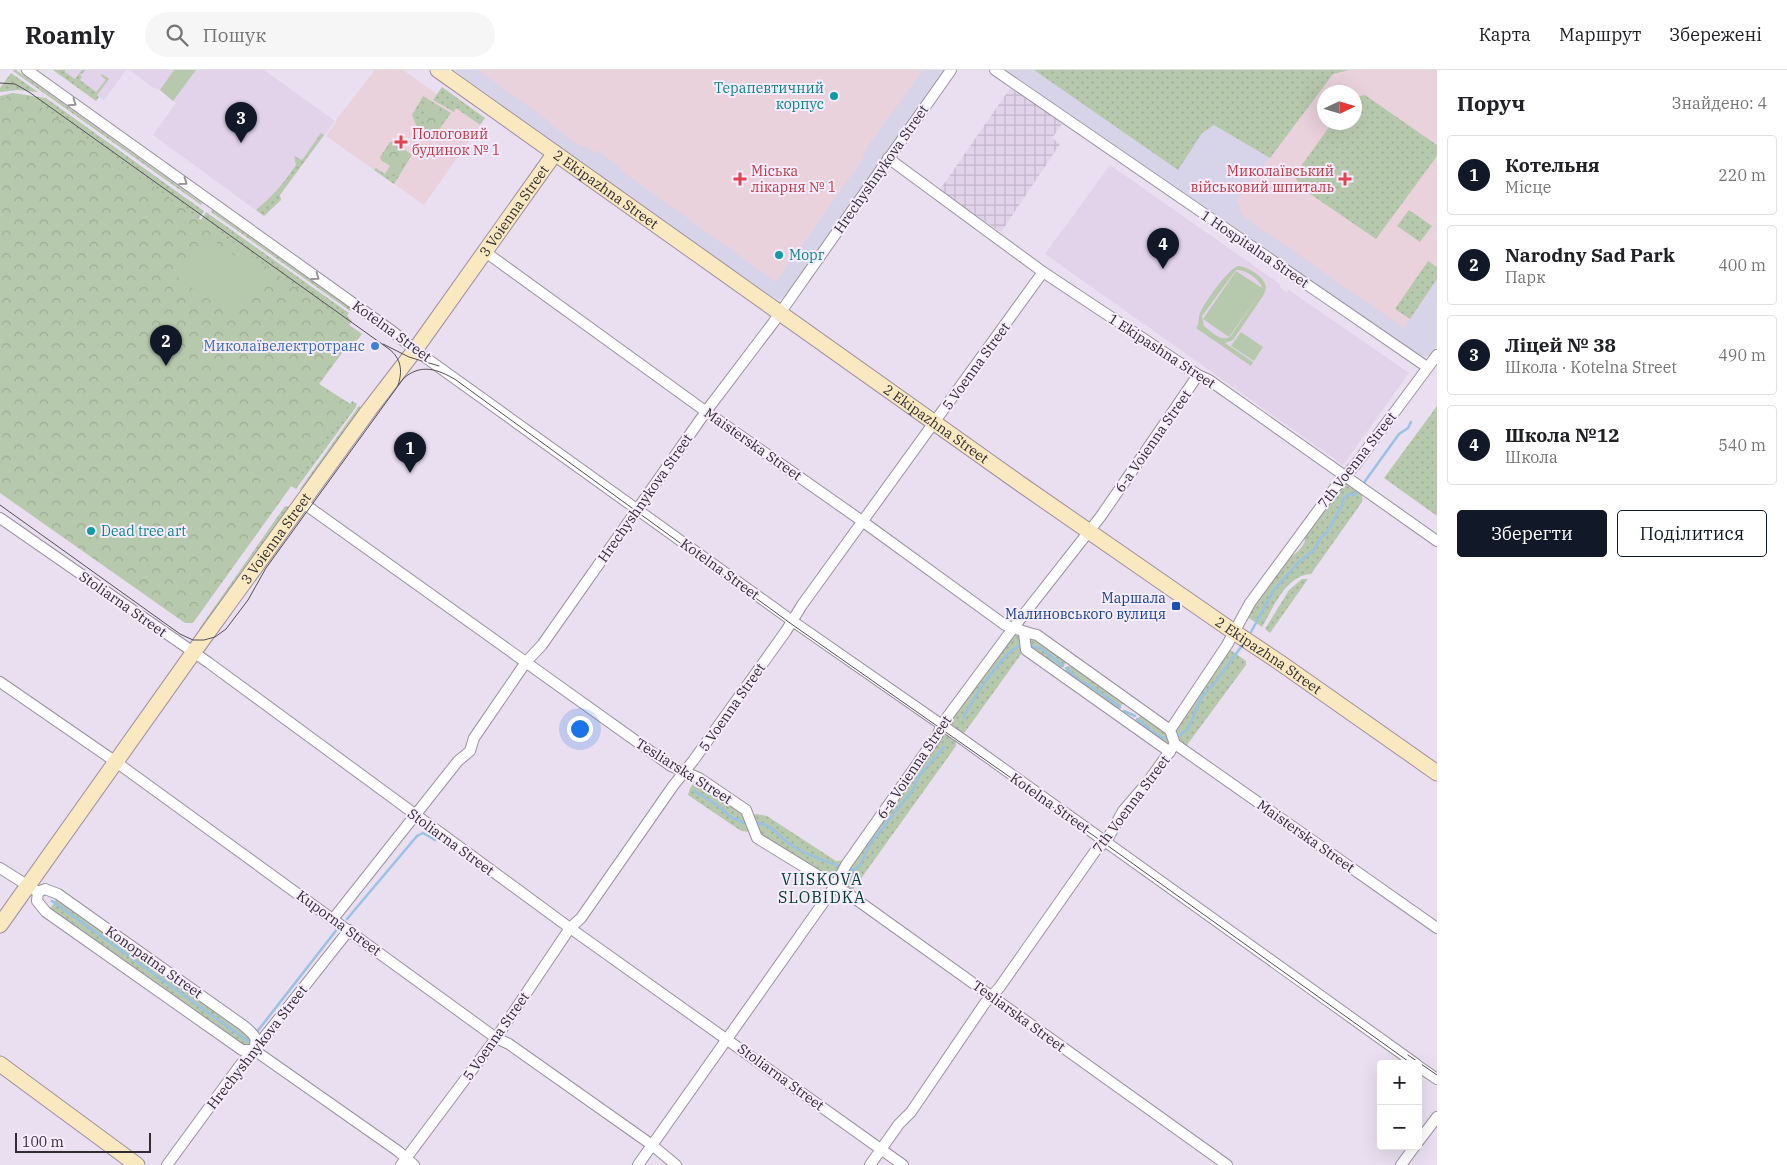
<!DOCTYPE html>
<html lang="uk">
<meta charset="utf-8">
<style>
:root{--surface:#fff;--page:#f6f6f6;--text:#202124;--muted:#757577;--line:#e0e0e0;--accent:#111827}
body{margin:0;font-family:"IBM Plex Serif",serif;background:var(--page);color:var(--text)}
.controls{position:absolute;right:15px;bottom:15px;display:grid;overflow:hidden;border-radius:5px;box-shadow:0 5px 20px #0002}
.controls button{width:45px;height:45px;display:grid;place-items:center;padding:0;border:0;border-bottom:1px solid var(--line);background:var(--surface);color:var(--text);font:25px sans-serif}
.compass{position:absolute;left:1317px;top:15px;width:45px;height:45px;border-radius:50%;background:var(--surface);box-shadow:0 5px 20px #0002;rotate:86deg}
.scale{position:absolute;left:15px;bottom:12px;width:136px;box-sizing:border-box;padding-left:5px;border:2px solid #302c33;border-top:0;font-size:14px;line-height:18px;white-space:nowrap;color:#302c33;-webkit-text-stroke:4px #f6ecfd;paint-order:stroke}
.you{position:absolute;left:579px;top:658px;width:18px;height:18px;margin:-12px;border:4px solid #fff;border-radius:50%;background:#1a73e8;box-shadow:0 0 0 8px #1a73e833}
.badge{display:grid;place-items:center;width:32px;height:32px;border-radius:50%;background:var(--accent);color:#fff;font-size:16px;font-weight:700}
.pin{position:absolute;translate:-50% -41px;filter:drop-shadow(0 1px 2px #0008)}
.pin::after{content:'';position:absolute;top:26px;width:18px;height:15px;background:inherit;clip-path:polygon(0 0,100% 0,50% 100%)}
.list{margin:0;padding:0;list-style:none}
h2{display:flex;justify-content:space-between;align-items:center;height:65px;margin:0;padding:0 20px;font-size:21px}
h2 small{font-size:16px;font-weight:400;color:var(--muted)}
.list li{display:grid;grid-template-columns:32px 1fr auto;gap:15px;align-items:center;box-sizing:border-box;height:80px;margin:0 10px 10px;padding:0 10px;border:1px solid var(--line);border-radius:5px}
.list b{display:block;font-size:19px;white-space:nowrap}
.list p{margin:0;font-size:16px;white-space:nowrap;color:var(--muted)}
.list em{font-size:16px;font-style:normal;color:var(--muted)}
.actions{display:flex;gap:10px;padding:15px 20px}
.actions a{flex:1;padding:11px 0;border:1px solid var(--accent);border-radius:5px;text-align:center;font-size:18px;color:var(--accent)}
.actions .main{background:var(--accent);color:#fff}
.icon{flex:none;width:28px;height:28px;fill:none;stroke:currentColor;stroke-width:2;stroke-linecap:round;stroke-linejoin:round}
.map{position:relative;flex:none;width:1437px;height:1095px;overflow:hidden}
header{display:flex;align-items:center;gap:30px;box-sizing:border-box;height:70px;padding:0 25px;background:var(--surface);border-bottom:1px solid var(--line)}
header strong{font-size:24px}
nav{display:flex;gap:28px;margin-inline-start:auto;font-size:18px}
.search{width:350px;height:45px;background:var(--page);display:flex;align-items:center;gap:12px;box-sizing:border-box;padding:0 18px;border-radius:28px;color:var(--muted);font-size:19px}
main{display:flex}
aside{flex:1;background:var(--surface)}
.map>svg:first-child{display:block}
</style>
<header>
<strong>Roamly</strong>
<div class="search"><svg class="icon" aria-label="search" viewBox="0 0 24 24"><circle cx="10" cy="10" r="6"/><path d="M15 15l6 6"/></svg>Пошук</div>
<nav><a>Карта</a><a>Маршрут</a><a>Збережені</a></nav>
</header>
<main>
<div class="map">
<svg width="1437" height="1095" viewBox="0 0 1437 1095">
<defs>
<pattern id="industrial-grid" width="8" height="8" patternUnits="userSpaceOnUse" patternTransform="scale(1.25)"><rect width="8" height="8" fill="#e2d3eb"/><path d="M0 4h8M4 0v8" fill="none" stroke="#c2b5ca"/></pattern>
<pattern id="grass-dots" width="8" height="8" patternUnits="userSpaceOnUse" patternTransform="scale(1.25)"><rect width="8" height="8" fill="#b7c9ad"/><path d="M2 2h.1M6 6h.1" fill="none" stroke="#9ead95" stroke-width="1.8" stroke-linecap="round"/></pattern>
<pattern id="forest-crowns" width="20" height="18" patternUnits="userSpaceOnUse" patternTransform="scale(1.25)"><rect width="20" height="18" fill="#b7c9ad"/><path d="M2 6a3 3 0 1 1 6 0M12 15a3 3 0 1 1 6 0" fill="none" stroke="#9ead95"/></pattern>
</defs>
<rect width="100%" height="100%" fill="#e9dff0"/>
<g fill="#d7d3e8" fill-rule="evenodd">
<polygon points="454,0 944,0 787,226 778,230 726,195"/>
<path d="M1006 0H1437V276L1431 285 1425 287 1420 285 1168 115ZM1324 22H1354V52H1324Z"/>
</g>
<polygon fill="url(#industrial-grid)" points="1011,17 1061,51 1062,54 1052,68 1060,74 1001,162 939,121"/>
<g fill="#e2d3eb">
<polygon points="62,0 126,0 104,30"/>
<polygon points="130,0 264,0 335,51 264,146 153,65 176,33 160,20 152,17"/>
<polygon points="1110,95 1280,214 1280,217 1286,222 1289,220 1409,303 1343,395 1045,184"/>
</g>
<g fill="#ead2dc" fill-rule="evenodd">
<polygon points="375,0 403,0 480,55 424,135 326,66 337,51 336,50"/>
<polygon points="478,0 923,0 870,73 864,82 862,90 776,212 619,99 620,97 600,82 597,80 595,83 583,75 582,77 549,53 549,51"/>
<path d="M1349 0H1437V209L1404 258 1243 146 1237 130 1333 4ZM1324 22H1354V52H1324Z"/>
</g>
<g fill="url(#grass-dots)">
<polygon points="14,0 16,0 202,133 201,135 13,1"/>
<polygon points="53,0 65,0 65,2 75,9 82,0 86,0 80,5 82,7 80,10 96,22 106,10 101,6 102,4 109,9 97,25 99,27 96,31"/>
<polygon points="1034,0 1349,0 1333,4 1270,88 1214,55 1202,63 1178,100"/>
<polygon points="11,3 38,22 18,20 0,22 0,18"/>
<polygon points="442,17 485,48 480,55 456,38 454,42 433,30"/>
<polygon points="13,23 46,28 204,141 195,154 0,136 0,26"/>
<polygon points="1365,25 1437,75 1437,86 1376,169 1303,119 1294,106 1332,53 1354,52 1355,27"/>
<polygon points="423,26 451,43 433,68 416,55 412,45"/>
<path d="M321 63 324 65 280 125 281 130 264 146 256 140C272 127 284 113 296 95L294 86 302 90Z"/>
<polygon points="390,72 395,72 412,85 394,114 374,100 376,98 385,104 390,96 381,90 380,87"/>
<polygon points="212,140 352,239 350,241 211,142"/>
<polygon points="1409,140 1432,156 1420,172 1397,156"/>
<polygon points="206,142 349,243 347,246 352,251 349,255 338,255 197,156"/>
<polygon points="1428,191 1437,197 1437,209 1410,249 1395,239"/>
<polygon points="362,264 347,282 344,280 319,314 350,334 352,331 357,334 356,337 296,419 287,414 316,305"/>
<polygon points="359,336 362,338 303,420 300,419"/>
<polygon points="1437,336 1437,446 1384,408"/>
<path d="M1344 412C1354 414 1365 421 1362 432L1311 504C1286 505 1273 538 1262 557L1246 546 1286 488C1295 485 1301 480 1305 471L1303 465Z"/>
<polygon points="285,436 289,437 203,559 199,559"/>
<polygon points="1302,509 1308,509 1270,563 1265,559 1289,520"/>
<polygon points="1012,565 1017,565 1023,571 1024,578 1022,583 965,662 960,664 950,656 949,649"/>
<polygon points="1031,566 1064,588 1066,593 1061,598 1054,597 1032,583 1028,568"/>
<polygon points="1229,579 1246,591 1246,595 1187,675 1183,677 1177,673 1175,657"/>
<polygon points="1068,596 1073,597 1120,630 1123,633 1118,640 1064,603"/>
<polygon points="1140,646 1144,646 1169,664 1171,673 1168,675 1135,652"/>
<polygon points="945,664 956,672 956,676 852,821 842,817 841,811 942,665"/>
<path d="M700 710 744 741 750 762 741 761 688 725C690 717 692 713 700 710Z"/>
<polygon points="756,744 767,746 836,791 847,790 835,808 828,809 757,762 751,746"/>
<polygon points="58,826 254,969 254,977 245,978 50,839"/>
</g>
<g fill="url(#forest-crowns)">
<polygon points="24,25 362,264 347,282 344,280 319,314 350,334 193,553 185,553 0,423 0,29"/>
<path d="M428 33C435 34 445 38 446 47L438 59 432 64 426 61 428 59 424 52 425 48 431 41 425 38Z"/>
<polygon points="393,73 395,74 391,79 394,82 401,77 409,87 403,98 393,107 390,101 393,99 393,94 382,88 389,76"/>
</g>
<g fill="#b7c9ad" fill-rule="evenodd">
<polygon points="174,0 196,0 173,31 160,20"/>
<polygon points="206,165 263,206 234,247 177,207"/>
<path d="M1238 196C1246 196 1263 206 1265 214 1267 218 1265 222 1263 226L1233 270 1225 273 1253 292 1251 296 1196 258C1200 253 1198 248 1200 243 1205 232 1228 199 1238 196ZM1236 200C1245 199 1260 209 1262 218L1236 201 1203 249 1229 267 1262 221 1230 267C1220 272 1212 262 1204 256L1202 246Z"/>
<polygon points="1241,262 1263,277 1254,291 1231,276"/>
</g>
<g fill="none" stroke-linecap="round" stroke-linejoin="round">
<g stroke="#99c2e6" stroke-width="2.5">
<polyline points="1363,414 1399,364 1408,358 1411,352"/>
<polyline points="1251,562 1274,520 1298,493 1314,480 1321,468 1327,462 1343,434 1343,429 1350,424 1354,425 1357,421"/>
<polyline points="1028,575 1042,579 1063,596"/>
<polyline points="1066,598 1079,610 1091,616 1120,637"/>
<polyline points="1124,641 1135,646"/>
<path d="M963 648C972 631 1004 579 1022 575"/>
<path d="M1137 649C1147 656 1157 669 1169 668"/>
<polyline points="1177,667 1188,659 1201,628 1217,610 1241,577"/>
<polyline points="694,721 716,734 731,747 747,754"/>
<path d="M755 753C773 753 780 769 794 777 809 785 825 792 841 796"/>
<polyline points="851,799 855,800 859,796 871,773 912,721 919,706 944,677"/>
<polyline points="52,831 248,971 252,968"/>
<polyline points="347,849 417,766 423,763 435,770"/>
<polyline points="256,963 338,858"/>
</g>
<defs>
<g id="street">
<polyline points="27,0 392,261 415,280 791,550 962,669 1416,994"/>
<polyline points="995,0 1427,297"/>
<polyline points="888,88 1043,202 1198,305 1209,310 1437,471"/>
<path d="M484 181 701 338 862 451 1005 555C1016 558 1025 563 1037 565L1170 660"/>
<polyline points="303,433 671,696 699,708 746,740 757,768 850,825 1227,1095"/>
<polyline points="0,448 209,593 570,858 903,1095"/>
<polyline points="1024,563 1026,580 1170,682"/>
<polyline points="0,612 116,692 496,968 509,974 652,1075 676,1095"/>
<polyline points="1175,674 1437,858"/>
<polyline points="0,798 38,822 37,831 46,842 242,980 254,980 398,1081 414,1095"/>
<path d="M38 822 45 819 58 824 244 956C254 965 258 966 254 979"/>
<polyline points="333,849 458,691 470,681 474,668 526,592 542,575 707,340 773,253 951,0"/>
<polyline points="1418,996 1437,1009"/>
<polyline points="1418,1072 1437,1047"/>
<polyline points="167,1095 241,994 254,980 349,860"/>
<polyline points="401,1095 496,968 570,858 581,848 673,716 693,691 786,561 802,535 1043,202"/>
<polyline points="638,1095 835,816 846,795 937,666 942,654 1014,557 1101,446 1198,305"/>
<polyline points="870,1095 899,1054 911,1042 985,933 999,918 1096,780 1107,770 1123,741 1147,713 1175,674 1170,660 1227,575 1250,533 1334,419 1356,394 1437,285"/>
<polyline points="1401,1095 1415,1076"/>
</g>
<g id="secondary">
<path id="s1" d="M438 0 1022 415 1234 562 1279 592 1437 703"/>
<path id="s2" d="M0 855 203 569 369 340 415 280 555 83"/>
<polyline points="0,994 137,1095"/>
</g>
</defs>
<use href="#street" stroke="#9b91a1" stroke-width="12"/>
<use href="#secondary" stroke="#9b91a1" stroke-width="17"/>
<use href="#street" stroke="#fff" stroke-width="10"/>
<use href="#secondary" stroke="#fae9c0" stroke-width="15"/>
<g stroke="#554f58" stroke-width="1">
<path d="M0 13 15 14 29 22 389 279C401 288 403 301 398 315"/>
<polyline points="383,274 409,287 439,296"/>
<path d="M0 435 180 564 193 570H204L215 567 226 559 248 530 266 498 403 309C420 293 438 299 456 310L790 553 1104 773 1412 994"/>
<polyline points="1408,985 1437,1005"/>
</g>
</g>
<defs><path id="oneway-chevron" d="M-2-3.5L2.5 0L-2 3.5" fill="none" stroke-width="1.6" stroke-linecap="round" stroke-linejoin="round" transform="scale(1.25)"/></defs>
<g stroke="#989699">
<use href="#oneway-chevron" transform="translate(73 33) rotate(35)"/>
<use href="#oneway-chevron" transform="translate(184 112) rotate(36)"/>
<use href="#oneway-chevron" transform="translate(316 207) rotate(36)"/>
</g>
<g fill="#0f9aa8" stroke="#f6ecfd" stroke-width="2">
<circle cx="834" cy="26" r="5"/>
<circle cx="779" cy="185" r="5"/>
<circle cx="91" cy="461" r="5"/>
</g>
<g fill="#e0444e" stroke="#f6ecfd" stroke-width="2">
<path d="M398.5 64.5h5v5h5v5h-5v5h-5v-5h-5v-5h5z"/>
<path d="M737.5 101.5h5v5h5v5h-5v5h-5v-5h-5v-5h5z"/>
<path d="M1342.5 101.5h5v5h5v5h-5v5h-5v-5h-5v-5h5z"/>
</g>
<circle fill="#3f7fe0" stroke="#f6ecfd" stroke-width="2" cx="375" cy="276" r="5"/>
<rect fill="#1a4fb4" stroke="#f6ecfd" stroke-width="2" x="1171" y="531" width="10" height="10" rx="2.5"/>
<g text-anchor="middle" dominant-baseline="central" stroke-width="4" stroke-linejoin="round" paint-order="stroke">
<g font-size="14" fill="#0d838f" stroke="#f6ecfd" text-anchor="start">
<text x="824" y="18" text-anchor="end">Терапевтичний<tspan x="824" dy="16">корпус</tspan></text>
<text x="789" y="185">Морг</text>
<text x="101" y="461">Dead tree art</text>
</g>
<g font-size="14" fill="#be3a42" stroke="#f6ecfd" text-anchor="start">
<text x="412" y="64">Пологовий<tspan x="412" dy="16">будинок № 1</tspan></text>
<text x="751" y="101">Міська<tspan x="751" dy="16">лікарня № 1</tspan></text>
<text x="1334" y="101" text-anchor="end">Миколаївський<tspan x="1334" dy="16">військовий шпиталь</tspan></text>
</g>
<g font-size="14" fill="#302c33" stroke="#f6ecfd">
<text transform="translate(881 99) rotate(-55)">Hrechyshnykova Street</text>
<text stroke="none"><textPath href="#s1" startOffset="206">2 Ekipazhna Street</textPath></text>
<text stroke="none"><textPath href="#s2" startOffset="880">3 Voienna Street</textPath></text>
<text transform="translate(1255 179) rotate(34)">1 Hospitalna Street</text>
<text transform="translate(392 261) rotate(36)">Kotelna Street</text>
<text transform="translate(1162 281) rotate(33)">1 Ekipashna Street</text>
<text transform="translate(976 296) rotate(-54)">5 Voenna Street</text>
<text stroke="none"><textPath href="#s1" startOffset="611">2 Ekipazhna Street</textPath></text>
<text transform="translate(1153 371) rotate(-55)">6-a Voienna Street</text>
<text transform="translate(753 374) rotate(35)">Maisterska Street</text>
<text transform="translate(1357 390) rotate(-52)">7th Voenna Street</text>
<text transform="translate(645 428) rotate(-55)">Hrechyshnykova Street</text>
<text stroke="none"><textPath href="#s2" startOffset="475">3 Voienna Street</textPath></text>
<text transform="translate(720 499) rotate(36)">Kotelna Street</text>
<text transform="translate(123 534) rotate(35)">Stoliarna Street</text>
<text stroke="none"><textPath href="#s1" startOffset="1016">2 Ekipazhna Street</textPath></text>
<text transform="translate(732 637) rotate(-55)">5 Voenna Street</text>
<text transform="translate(914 697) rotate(-56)">6-a Voienna Street</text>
<text transform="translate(684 701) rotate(32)">Tesliarska Street</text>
<text transform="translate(1050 733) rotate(35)">Kotelna Street</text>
<text transform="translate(1131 734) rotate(-53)">7th Voenna Street</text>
<text transform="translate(1306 766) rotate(35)">Maisterska Street</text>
<text transform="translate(451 772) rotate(36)">Stoliarna Street</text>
<text transform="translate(339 853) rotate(36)">Kuporna Street</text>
<text transform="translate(154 892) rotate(35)">Konopatna Street</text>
<text transform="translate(1019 946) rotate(36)">Tesliarska Street</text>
<text transform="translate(496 966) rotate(-55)">5 Voenna Street</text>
<text transform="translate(257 977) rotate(-52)">Hrechyshnykova Street</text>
<text transform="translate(781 1007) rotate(36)">Stoliarna Street</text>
</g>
<g font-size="14" fill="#366cbe" stroke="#f6ecfd" text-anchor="end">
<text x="365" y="276">Миколаївелектротранс</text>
</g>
<g font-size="14" fill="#164399" stroke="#f6ecfd" text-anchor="end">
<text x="1166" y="528">Маршала<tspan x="1166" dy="16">Малиновського вулиця</tspan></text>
</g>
<g font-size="16" letter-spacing="1" fill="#00413b" stroke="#f6ecfd">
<text x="822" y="809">VIISKOVA<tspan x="822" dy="18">SLOBIDKA</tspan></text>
</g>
</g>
</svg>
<div class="controls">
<button>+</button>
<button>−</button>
</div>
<svg class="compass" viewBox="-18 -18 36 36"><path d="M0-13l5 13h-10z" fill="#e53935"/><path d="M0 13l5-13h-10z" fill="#757577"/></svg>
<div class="scale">100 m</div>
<div class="you"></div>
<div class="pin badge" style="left:410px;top:403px">1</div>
<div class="pin badge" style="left:166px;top:296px">2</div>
<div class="pin badge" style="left:241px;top:73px">3</div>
<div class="pin badge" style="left:1163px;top:199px">4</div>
</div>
<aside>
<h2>Поруч<small>Знайдено: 4</small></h2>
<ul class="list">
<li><span class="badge">1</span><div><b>Котельня</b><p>Місце</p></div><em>220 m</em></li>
<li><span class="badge">2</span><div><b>Narodny Sad Park</b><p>Парк</p></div><em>400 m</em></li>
<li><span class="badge">3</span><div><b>Ліцей № 38</b><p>Школа · Kotelna Street</p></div><em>490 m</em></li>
<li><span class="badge">4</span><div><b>Школа №12</b><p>Школа</p></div><em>540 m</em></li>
</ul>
<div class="actions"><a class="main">Зберегти</a><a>Поділитися</a></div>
</aside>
</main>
